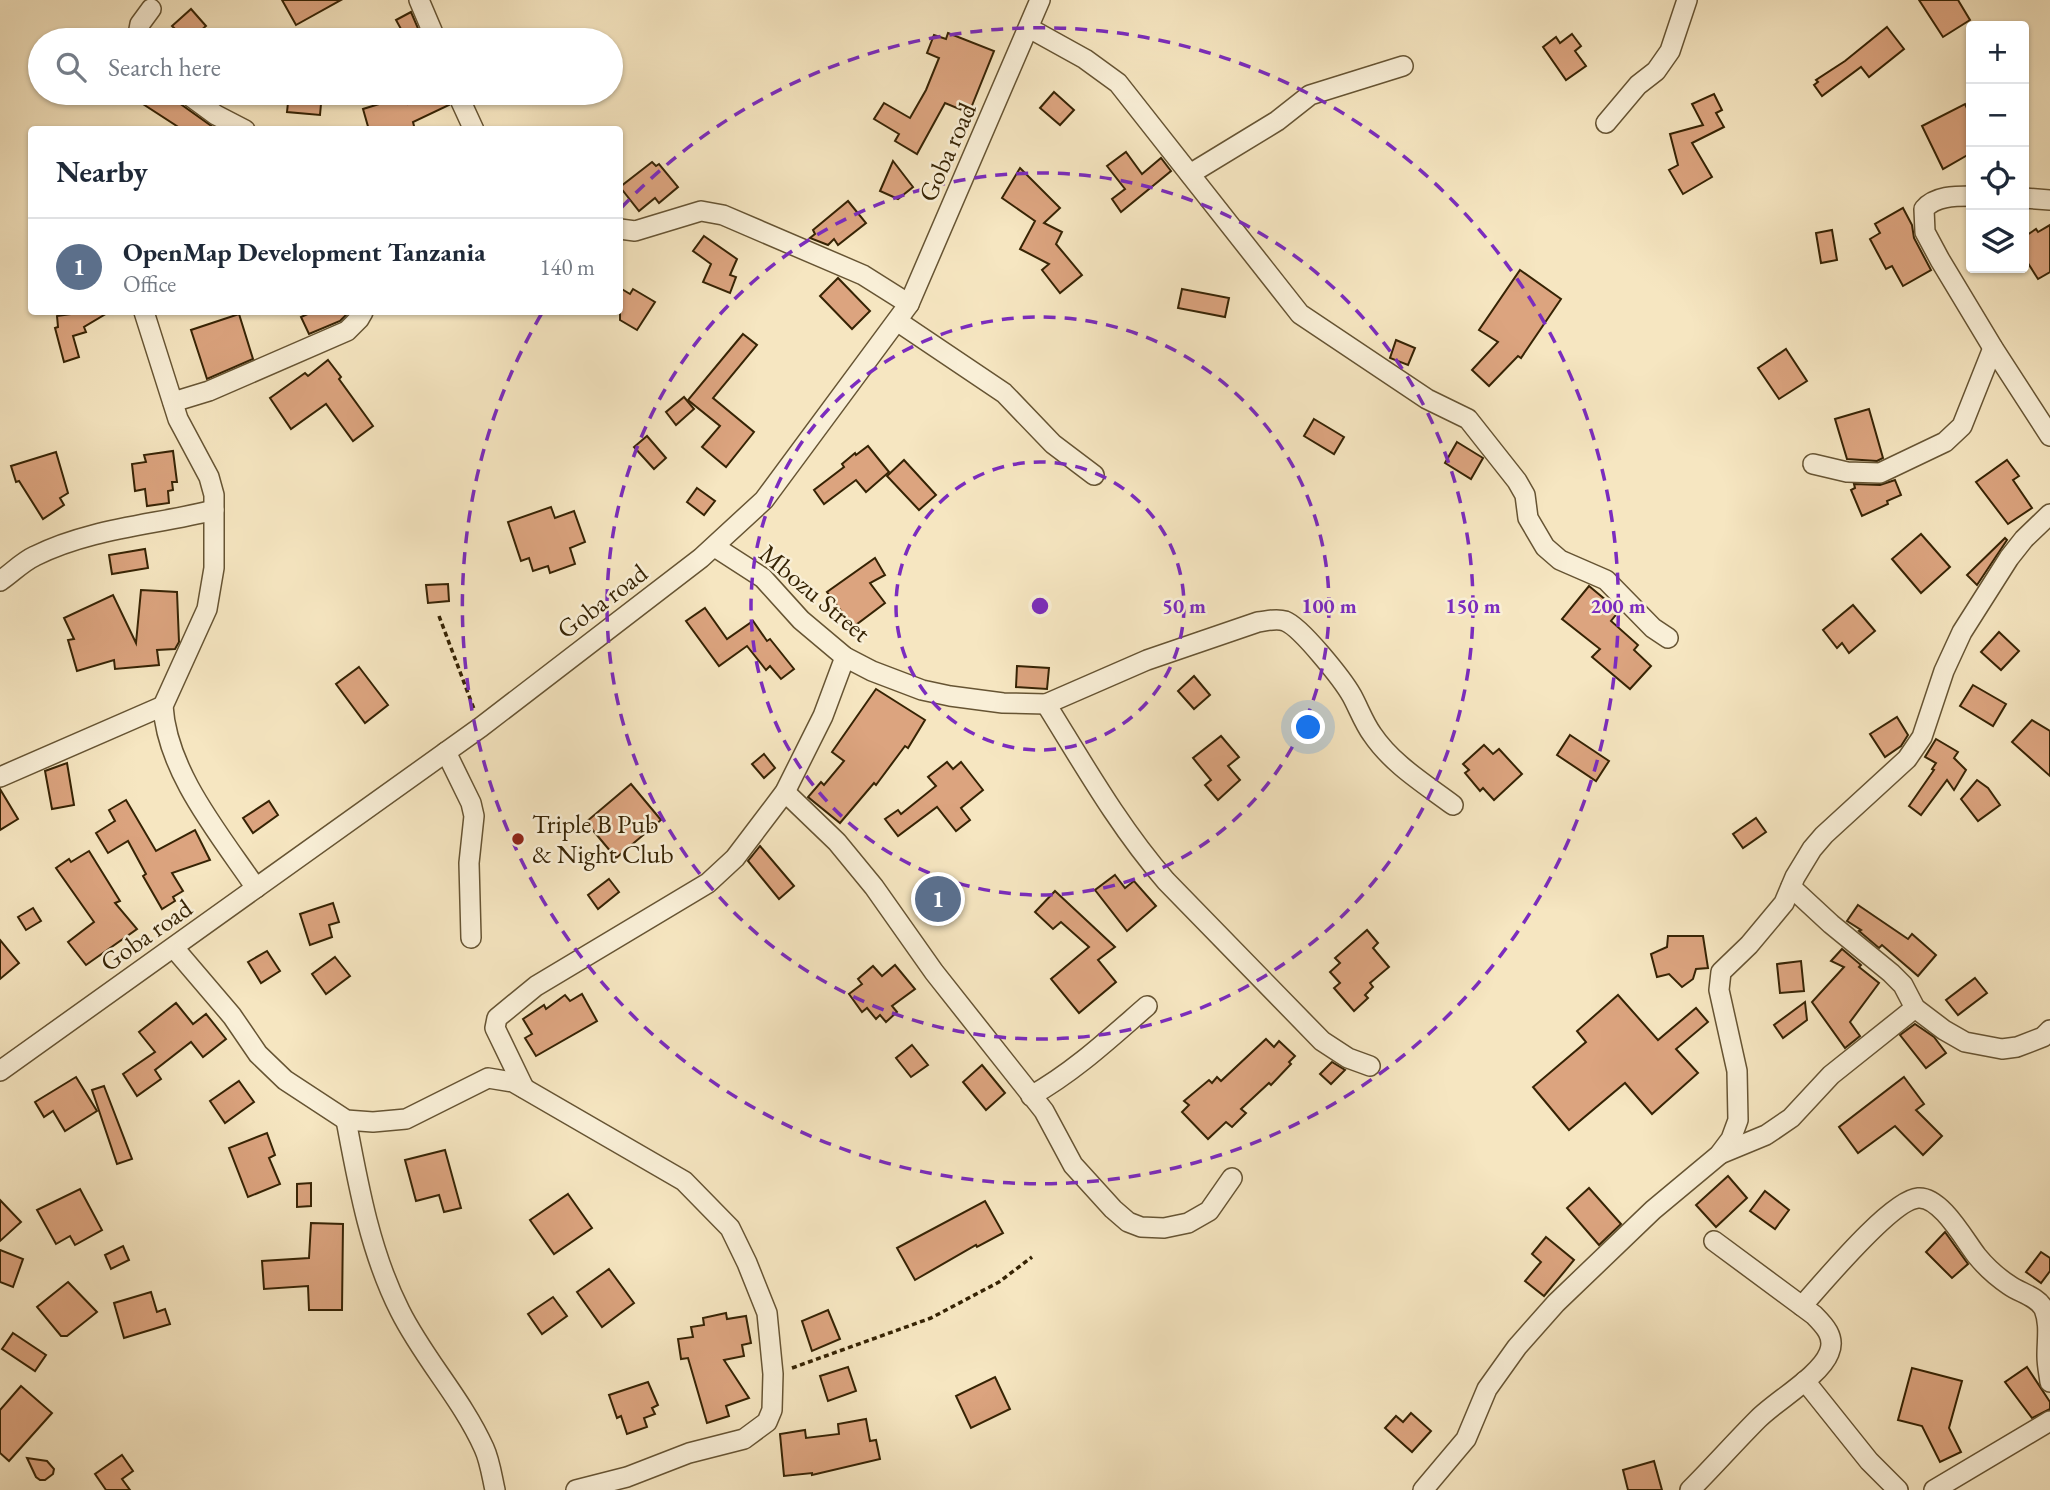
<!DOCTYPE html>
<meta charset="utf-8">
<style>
:root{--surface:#fff;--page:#f2f2f3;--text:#1f2937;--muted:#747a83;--line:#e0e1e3;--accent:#0b8043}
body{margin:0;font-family:"EB Garamond",serif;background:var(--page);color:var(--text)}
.controls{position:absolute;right:21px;top:21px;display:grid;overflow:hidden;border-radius:7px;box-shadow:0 2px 5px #0004}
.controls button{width:63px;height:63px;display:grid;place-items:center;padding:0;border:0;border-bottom:2px solid var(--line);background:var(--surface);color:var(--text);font:35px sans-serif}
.you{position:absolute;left:1309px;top:728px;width:24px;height:24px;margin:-18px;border:5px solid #fff;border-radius:50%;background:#1a73e8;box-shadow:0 0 0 10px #1a73e833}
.badge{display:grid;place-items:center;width:46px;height:46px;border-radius:50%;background:var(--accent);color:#fff;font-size:23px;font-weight:700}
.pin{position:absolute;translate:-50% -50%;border:4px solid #fff;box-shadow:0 2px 7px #0006}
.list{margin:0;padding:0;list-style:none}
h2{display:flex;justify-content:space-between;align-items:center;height:91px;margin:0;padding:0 28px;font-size:30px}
h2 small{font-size:23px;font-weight:400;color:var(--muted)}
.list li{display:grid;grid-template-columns:46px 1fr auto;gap:21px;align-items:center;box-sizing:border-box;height:98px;padding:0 28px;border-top:2px solid var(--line)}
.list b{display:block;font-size:26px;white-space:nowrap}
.list p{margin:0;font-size:23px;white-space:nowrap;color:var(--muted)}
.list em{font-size:23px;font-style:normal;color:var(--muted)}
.icon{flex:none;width:38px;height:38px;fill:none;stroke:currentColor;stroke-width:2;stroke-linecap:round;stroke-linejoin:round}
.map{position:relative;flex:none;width:2050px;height:1490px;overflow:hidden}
.search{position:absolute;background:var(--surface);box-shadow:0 2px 5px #0004;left:28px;top:28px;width:595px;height:77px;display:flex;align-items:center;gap:18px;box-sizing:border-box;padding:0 24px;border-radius:38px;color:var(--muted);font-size:26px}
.panel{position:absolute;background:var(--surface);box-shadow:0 2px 5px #0004;left:28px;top:126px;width:595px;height:189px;border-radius:7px}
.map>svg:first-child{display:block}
</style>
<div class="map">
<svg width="2050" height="1490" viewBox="0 0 2050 1490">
<rect width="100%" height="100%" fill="#f6e6c1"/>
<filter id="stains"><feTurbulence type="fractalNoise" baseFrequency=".00286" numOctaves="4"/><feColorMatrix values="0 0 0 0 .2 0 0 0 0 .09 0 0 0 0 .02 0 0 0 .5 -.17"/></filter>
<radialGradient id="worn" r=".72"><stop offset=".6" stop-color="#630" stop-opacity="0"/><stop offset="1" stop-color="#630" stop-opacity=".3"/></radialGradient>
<g fill="#dca47f" stroke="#362304" stroke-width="2">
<polygon points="282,0 341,0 296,25"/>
<polygon points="1919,0 1958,0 1970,20 1943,37"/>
<polygon points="191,9 206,26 190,40 158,40 174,28 172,26"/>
<polygon points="411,12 420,33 407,40 396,20"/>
<polygon points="1887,27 1904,49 1869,77 1861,67 1822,96 1814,85 1818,82 1816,80 1845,61"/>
<polygon points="948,33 994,51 969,113 945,103 917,154 895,141 899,134 874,119 884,103 910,118 926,90 939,58 927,53 934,35 946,39"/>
<polygon points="1572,34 1581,46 1575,51 1586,66 1566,80 1543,47 1556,37 1560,43"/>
<polygon points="1054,92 1074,110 1060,125 1040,108"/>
<polygon points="126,93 165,93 217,130 183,130"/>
<polygon points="289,93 322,93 320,115 287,112"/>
<polygon points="432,93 445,93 449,105 413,122 415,130 369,130 363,109 405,96 408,104"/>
<polygon points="1714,94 1722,110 1716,113 1724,127 1692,143 1712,177 1683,194 1669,170 1678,165 1670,134 1703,125 1692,104"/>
<polygon points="1965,104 1971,117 1971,153 1943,169 1922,126"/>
<polygon points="1126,152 1142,174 1161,158 1171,171 1121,212 1112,199 1125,189 1107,166"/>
<polygon points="893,161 913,187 898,199 880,191"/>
<polygon points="652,162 656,166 659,164 678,187 659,203 655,198 639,211 620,187"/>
<polygon points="1020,168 1060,208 1044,223 1062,232 1056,244 1082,275 1060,293 1042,270 1049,264 1020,249 1035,221 1002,198"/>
<polygon points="848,201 866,223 838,245 834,239 828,245 810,238 815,234 813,230"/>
<polygon points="1903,208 1912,225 1914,238 1931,270 1903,286 1892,266 1886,269 1870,239 1880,233 1875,224"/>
<polygon points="2050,225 2050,272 2038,279 2024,257 2024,237 2036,229 2038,232"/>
<polygon points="1832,230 1837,260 1821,263 1816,233"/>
<polygon points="704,236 737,259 730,275 736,277 730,293 703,282 711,264 693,251"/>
<polygon points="1520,270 1561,299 1521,358 1518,356 1489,386 1472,370 1498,342 1479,330"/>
<polygon points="838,278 870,311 852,329 820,296"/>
<polygon points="620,288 630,294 633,289 655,302 637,330 620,320"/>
<polygon points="1182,289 1229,298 1225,317 1178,308"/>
<polygon points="85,312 109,312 84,327 86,332 73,336 79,357 64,362 55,328 58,327 57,316"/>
<polygon points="312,312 349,312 340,321 309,334 301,317"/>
<polygon points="239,314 253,359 207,379 191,330"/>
<polygon points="743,334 757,345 713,398 754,432 726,467 702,447 720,426 688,400"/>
<polygon points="1396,340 1415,348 1408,365 1390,358"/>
<polygon points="1786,349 1807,381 1779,399 1758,368"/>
<polygon points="328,360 341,377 339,379 373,426 353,441 326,404 291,429 270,398 305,373 308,376"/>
<polygon points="684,397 694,409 676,425 666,412"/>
<polygon points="1869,409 1883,458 1877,461 1847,459 1835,419"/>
<polygon points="1314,419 1344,437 1334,454 1304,436"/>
<polygon points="647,436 666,458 654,469 634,447"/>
<polygon points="1457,442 1483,458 1471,479 1445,463"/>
<polygon points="868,446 889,472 866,492 856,480 824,504 814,490 844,467 842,464 855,453 856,455"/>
<polygon points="173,451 177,482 172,482 173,490 168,491 169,503 147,506 145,489 135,491 132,464 146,462 144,455"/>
<polygon points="56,452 68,493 60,498 64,505 43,519 19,481 16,482 11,466"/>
<polygon points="904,460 936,495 919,510 887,476"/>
<polygon points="2007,460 2019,476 2013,480 2032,508 2008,524 1976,482"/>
<polygon points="1895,480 1901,495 1887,501 1888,504 1862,516 1851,490 1855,488 1854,484 1880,485"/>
<polygon points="697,488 715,501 704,515 687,502"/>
<polygon points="551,507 555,518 574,511 585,542 570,548 575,564 550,573 548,566 533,571 529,558 521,561 508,522"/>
<polygon points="1921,534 1950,567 1921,593 1892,559"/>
<polygon points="2005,538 2007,540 1977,585 1967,575"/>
<polygon points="145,549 148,568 112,574 109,555"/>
<polygon points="875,558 885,575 870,583 885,603 853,627 827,592"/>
<polygon points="448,584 449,601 428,603 426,585"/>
<polygon points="1589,586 1619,611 1611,621 1638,645 1634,650 1651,666 1630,689 1592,657 1600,649 1562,619"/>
<polygon points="141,590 177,592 179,642 175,649 157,650 159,665 115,669 114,660 77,671 68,640 74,639 64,618 113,595 136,643"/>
<polygon points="1853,605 1875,631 1849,653 1842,643 1837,648 1823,630"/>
<polygon points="705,608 727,639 753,621 767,641 770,639 794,669 781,679 770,666 766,670 747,646 719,666 686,621"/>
<polygon points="1999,632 2019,651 2001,670 1981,652"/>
<polygon points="1017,666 1049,668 1047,689 1016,687"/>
<polygon points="359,667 388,705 365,723 336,684"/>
<polygon points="1194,676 1210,695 1194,709 1178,691"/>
<polygon points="1973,685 2006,704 1993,726 1960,706"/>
<polygon points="876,689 925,720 908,748 905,746 876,785 874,783 840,823 808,797 821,782 824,785 844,761 832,752"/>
<polygon points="1897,717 1908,735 1901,746 1885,757 1870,734"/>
<polygon points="2032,720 2050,731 2050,776 2012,742"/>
<polygon points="1570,735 1609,761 1596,781 1557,755"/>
<polygon points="1221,736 1239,757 1228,766 1240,780 1218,800 1205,785 1211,780 1193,758"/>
<polygon points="1936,739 1958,752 1954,758 1966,770 1954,790 1947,780 1921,815 1909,806 1934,770 1932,769 1936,763 1925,757"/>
<polygon points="1484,745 1493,754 1499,749 1522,774 1494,800 1483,788 1480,791 1465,773 1469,770 1463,764"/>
<polygon points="764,754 775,768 764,778 752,764"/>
<polygon points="947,762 953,769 961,762 983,790 961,808 970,820 956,831 937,807 898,836 885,819 898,810 901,814 936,786 928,777"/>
<polygon points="67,763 74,805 52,809 45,771"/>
<polygon points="1977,780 1988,788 2000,805 1978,821 1961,799"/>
<polygon points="631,784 661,820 616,858 586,822"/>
<polygon points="0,789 18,819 0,830"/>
<polygon points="126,800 156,851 195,830 210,860 172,873 183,891 173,897 175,901 162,909 143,876 146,874 128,841 108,853 96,833 115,821 109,810"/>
<polygon points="269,801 278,815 253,833 243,818"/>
<polygon points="1756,818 1766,832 1743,848 1733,834"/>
<polygon points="760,846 794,886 779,899 748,861"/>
<polygon points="89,851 120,901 115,903 137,929 86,965 68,942 94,922 56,868 69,859 71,862"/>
<polygon points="939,875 962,904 955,909 957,912 944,923 941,919 938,922 931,912 928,914 914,895"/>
<polygon points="1115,875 1125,888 1134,881 1156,906 1127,931 1095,890"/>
<polygon points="609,879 619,892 598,909 588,895"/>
<polygon points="1055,891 1115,947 1098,960 1116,982 1079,1013 1051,979 1089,947 1061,922 1053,929 1035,912"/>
<polygon points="333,903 339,922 329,925 332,937 310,945 300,914"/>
<polygon points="1858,905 1908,939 1912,934 1936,955 1918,976 1882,945 1879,948 1859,931 1861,930 1847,921"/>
<polygon points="33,908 41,921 26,930 18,917"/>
<polygon points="1367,930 1378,943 1373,948 1389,967 1370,983 1373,987 1365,995 1368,998 1354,1011 1334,988 1340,983 1330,972 1340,963 1335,958"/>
<polygon points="1668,936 1703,936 1708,968 1696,969 1693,979 1682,987 1669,974 1657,977 1651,954 1667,947"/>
<polygon points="0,940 19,963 0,979"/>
<polygon points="1842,949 1861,965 1859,967 1879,983 1850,1022 1860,1036 1845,1048 1812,1002 1844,967 1831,961"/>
<polygon points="267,951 280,971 261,983 248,962"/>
<polygon points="335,957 350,976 326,994 312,974"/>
<polygon points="1801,961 1804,991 1780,993 1777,964"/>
<polygon points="895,965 915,989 892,1006 897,1012 886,1022 880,1015 876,1019 867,1008 862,1012 849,994 862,984 858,979 873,966 882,976"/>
<polygon points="1975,978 1987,993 1958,1015 1946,1000"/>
<polygon points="582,994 597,1021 536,1056 525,1038 532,1034 523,1019 544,1005 546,1009 565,995 570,1001"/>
<polygon points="1618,995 1658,1040 1696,1008 1708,1022 1676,1049 1698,1073 1652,1114 1625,1083 1569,1130 1533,1087 1586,1042 1577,1031"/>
<polygon points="1805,1002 1807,1020 1783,1038 1774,1025"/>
<polygon points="176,1003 193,1024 206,1014 226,1039 203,1057 191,1042 155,1070 161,1079 137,1096 123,1074 155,1052 139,1032"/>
<polygon points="1915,1024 1934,1037 1946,1053 1926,1068 1900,1035"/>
<polygon points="1266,1039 1274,1047 1279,1041 1295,1056 1289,1062 1291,1064 1271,1085 1269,1083 1241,1109 1246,1113 1232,1127 1226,1122 1208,1139 1182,1112 1189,1105 1184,1101 1209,1080 1212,1083 1217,1077 1221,1081"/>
<polygon points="912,1045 928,1065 911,1077 896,1058"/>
<polygon points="1332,1062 1345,1070 1331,1084 1320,1074"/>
<polygon points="982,1065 1005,1093 986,1110 963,1082"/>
<polygon points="76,1077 97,1111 65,1131 53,1111 44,1117 35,1102"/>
<polygon points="1904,1077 1924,1104 1916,1110 1942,1136 1923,1155 1895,1126 1858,1153 1839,1127"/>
<polygon points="239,1081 254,1102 225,1123 210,1101"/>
<polygon points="104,1086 132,1159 117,1164 92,1090"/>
<polygon points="267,1133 275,1155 269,1158 280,1184 248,1197 229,1148"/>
<polygon points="445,1150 461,1208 444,1212 439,1195 416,1201 405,1160"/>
<polygon points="1728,1176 1747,1198 1716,1227 1696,1205"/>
<polygon points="311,1183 311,1206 297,1207 297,1184"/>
<polygon points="1589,1188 1621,1224 1599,1245 1567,1208"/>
<polygon points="80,1189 102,1230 75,1245 70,1236 56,1244 37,1210"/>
<polygon points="1765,1191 1789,1210 1775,1229 1750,1211"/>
<polygon points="568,1194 592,1228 554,1254 530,1220"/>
<polygon points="0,1200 21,1222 0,1241"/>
<polygon points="985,1201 1003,1233 977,1247 976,1245 915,1280 897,1248"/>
<polygon points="311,1223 343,1224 342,1310 309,1310 308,1286 264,1289 262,1261 309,1258"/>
<polygon points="1945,1232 1968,1264 1952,1278 1926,1252"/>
<polygon points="1546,1237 1574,1260 1544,1296 1525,1281 1541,1262 1532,1254"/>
<polygon points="123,1246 129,1260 111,1269 105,1255"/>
<polygon points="0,1250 23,1259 13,1287 0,1282"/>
<polygon points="2041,1252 2050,1258 2050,1271 2041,1283 2026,1272"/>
<polygon points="609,1269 634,1303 602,1327 577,1292"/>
<polygon points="68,1282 97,1312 67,1336 61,1336 37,1307"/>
<polygon points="151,1292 157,1312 165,1309 170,1324 124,1338 114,1303"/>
<polygon points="553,1297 567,1316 542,1334 528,1314"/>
<polygon points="828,1310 840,1339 812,1351 802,1321"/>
<polygon points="726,1313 727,1319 746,1316 751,1343 742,1345 744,1356 724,1360 749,1398 726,1406 729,1416 707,1423 688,1358 681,1359 678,1339 693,1337 691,1327 704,1325 703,1318"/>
<polygon points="13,1333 46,1355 35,1371 2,1349"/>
<polygon points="848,1367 856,1391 828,1401 820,1376"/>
<polygon points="2027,1367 2050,1402 2050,1409 2032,1418 2005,1382"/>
<polygon points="1912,1368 1962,1381 1949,1428 1961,1452 1940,1462 1922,1426 1898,1420"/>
<polygon points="995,1377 1010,1409 971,1428 956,1396"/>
<polygon points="648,1382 658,1405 652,1408 655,1414 644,1418 647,1427 627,1434 621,1416 617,1418 609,1395"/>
<polygon points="21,1386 52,1413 9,1461 0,1453 0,1410"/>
<polygon points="1411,1413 1431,1431 1412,1452 1385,1428 1396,1416 1403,1422"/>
<polygon points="866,1419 870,1441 876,1440 880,1459 812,1475 812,1473 784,1476 780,1434 805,1430 806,1438 839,1434 838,1424"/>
<polygon points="122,1455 133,1471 122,1479 130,1490 106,1490 95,1474"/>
<polygon points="27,1458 47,1461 54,1469 53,1474 45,1480 40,1480 36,1477"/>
<polygon points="1654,1461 1662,1490 1628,1490 1623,1470"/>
</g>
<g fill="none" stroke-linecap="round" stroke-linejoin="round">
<defs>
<g id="minor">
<polyline points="419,0 436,40"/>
<polyline points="1029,28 1085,59 1118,83 1300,314 1427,399 1468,419 1517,481 1525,495 1528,518 1545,547 1560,560 1606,580 1653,628 1668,638"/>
<polyline points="137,40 140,24 151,9"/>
<polyline points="186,93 216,115 245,130"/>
<polyline points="457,93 474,130"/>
<polyline points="1606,123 1638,85 1656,71 1670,51 1687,0"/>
<polyline points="1190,174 1277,121 1310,95 1403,66"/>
<path d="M1971 196C1955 196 1935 196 1924 209L1925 232 1940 260 1993 348 2050 436"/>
<polyline points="2024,198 2050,200"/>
<polyline points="620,229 635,231 701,211 723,215 863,275 909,304"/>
<path d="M144 312 178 419 209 477 214 495V568L207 609 163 706C167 772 220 835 256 888"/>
<polyline points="897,321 1004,393 1053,444 1094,475"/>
<polyline points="173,402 209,391 347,331 359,319 363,312"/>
<polyline points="1813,464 1847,472 1880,473 1945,442 1962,426 1993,348"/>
<path d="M715 547 763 578 801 620 845 657 872 671 922 690 950 696 1003 703 1046 704 1147 660 1258 622C1267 621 1276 618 1285 621 1301 627 1343 680 1352 696 1359 709 1364 723 1372 734 1392 764 1425 784 1453 805"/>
<path d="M0 581C12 573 22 562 35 556 91 528 155 525 214 510"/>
<path d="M1046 704C1084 765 1119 827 1166 881L1322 1041 1348 1058 1370 1066"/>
<polyline points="446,752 471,803 474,816 469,863 471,938"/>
<polyline points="0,777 163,706"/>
<polyline points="785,792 837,842 874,887 934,972 1044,1111 1073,1165 1113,1209 1128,1222 1141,1227 1164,1228 1188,1223 1209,1211 1232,1178"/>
<polyline points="1791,887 1831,924 1891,973 1903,985 1915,1008 1944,1030 1965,1042 2002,1049 2017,1047 2043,1037 2050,1030"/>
<polyline points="174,948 232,1016 258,1054 285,1080 346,1120 373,1122 406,1119 488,1078 513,1082 684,1181 730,1228 747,1263 767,1313 773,1374 772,1410 767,1422 744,1439 689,1453 627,1477 576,1490"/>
<polyline points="0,1071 481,727 701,558 764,500 909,304 1040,0"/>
<polyline points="524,1088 495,1028 497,1018 536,986 708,883 735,858 785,792 823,716 845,657"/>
<path d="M1031 1096C1075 1071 1109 1039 1147 1006"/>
<path d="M346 1120C358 1184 370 1252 400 1311 424 1359 462 1399 484 1448 490 1461 492 1477 495 1490"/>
<polyline points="1720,1154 1766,1135 1791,1118 1831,1075 1915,1008"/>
<path d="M1802 1306C1822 1284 1891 1200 1918 1198 1941 1196 1965 1241 1977 1256 1986 1267 1997 1277 2009 1285 2020 1293 2037 1296 2044 1309 2050 1324 2047 1339 2047 1356 2047 1365 2049 1374 2050 1382"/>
<polyline points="1805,1381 1869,1461 1898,1490"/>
<polyline points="1423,1490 1466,1439 1487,1389 1517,1347 1556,1303 1653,1210 1719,1155 1731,1139 1738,1120 1737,1071 1719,990 1721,972 1749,945 1784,903 1795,877 1812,849 1824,835 1907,759 1922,737 1944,671 1962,632 2009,558 2024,539 2050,514"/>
<path d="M1690 1490C1713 1467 1735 1442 1758 1419 1777 1400 1820 1376 1829 1353 1836 1337 1824 1325 1814 1315L1714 1241"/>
<polyline points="1934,1490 2050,1421"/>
</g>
</defs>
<use href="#minor" stroke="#665433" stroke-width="22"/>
<g stroke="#362304" stroke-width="3.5" stroke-dasharray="5 3.5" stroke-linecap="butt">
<polyline points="439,616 474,709"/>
<polyline points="792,1368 931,1318 999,1282 1032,1257"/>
</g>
<use href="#minor" stroke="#f9efd7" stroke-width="19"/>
</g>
<g fill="none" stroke="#7b2cbf" stroke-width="3.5" stroke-dasharray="12 9">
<circle cx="1040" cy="606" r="144"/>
<circle cx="1040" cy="606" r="289"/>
<circle cx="1040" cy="606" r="433"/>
<path d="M621 208A578 578 0 1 1 542 313"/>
</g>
<circle fill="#8f2418" stroke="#f9efd7" stroke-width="2.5" cx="518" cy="839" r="7"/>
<g text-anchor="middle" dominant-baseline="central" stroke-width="5" stroke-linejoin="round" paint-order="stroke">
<g font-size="26" fill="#362304" stroke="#f9efd7">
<text transform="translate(947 152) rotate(-66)">Goba road</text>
<text transform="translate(815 593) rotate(40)">Mbozu Street</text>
<text transform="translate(602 601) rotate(-37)">Goba road</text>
<text transform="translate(146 935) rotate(-35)">Goba road</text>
</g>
<g font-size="26" fill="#362304" stroke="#f9efd7" text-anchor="start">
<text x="532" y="824">Triple B Pub<tspan x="532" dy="30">&amp; Night Club</tspan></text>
</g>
</g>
<circle cx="1040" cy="606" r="10" fill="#7b2cbf" stroke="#f9efd7" stroke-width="3.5"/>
<g font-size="21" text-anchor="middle" font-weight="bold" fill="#7b2cbf" stroke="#f9efd7" stroke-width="5" stroke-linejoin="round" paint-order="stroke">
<text x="1184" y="613">50 m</text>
<text x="1329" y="613">100 m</text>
<text x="1473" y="613">150 m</text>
<text x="1618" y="613">200 m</text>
</g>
<rect width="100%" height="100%" filter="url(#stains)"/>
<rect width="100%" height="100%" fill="url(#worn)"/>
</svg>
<div class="controls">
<button>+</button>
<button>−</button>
<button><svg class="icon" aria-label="locate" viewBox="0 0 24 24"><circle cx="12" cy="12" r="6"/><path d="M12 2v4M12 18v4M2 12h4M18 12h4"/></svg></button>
<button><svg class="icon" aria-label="layers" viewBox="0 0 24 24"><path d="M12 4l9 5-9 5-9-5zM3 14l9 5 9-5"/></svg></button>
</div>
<div class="you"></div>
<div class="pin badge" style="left:938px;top:899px;background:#5c6f8a">1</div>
<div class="search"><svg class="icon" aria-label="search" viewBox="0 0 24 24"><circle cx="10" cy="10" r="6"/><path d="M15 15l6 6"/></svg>Search here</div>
<section class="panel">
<h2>Nearby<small></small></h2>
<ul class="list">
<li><span class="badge" style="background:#5c6f8a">1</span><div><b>OpenMap Development Tanzania</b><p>Office</p></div><em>140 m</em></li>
</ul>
</section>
</div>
